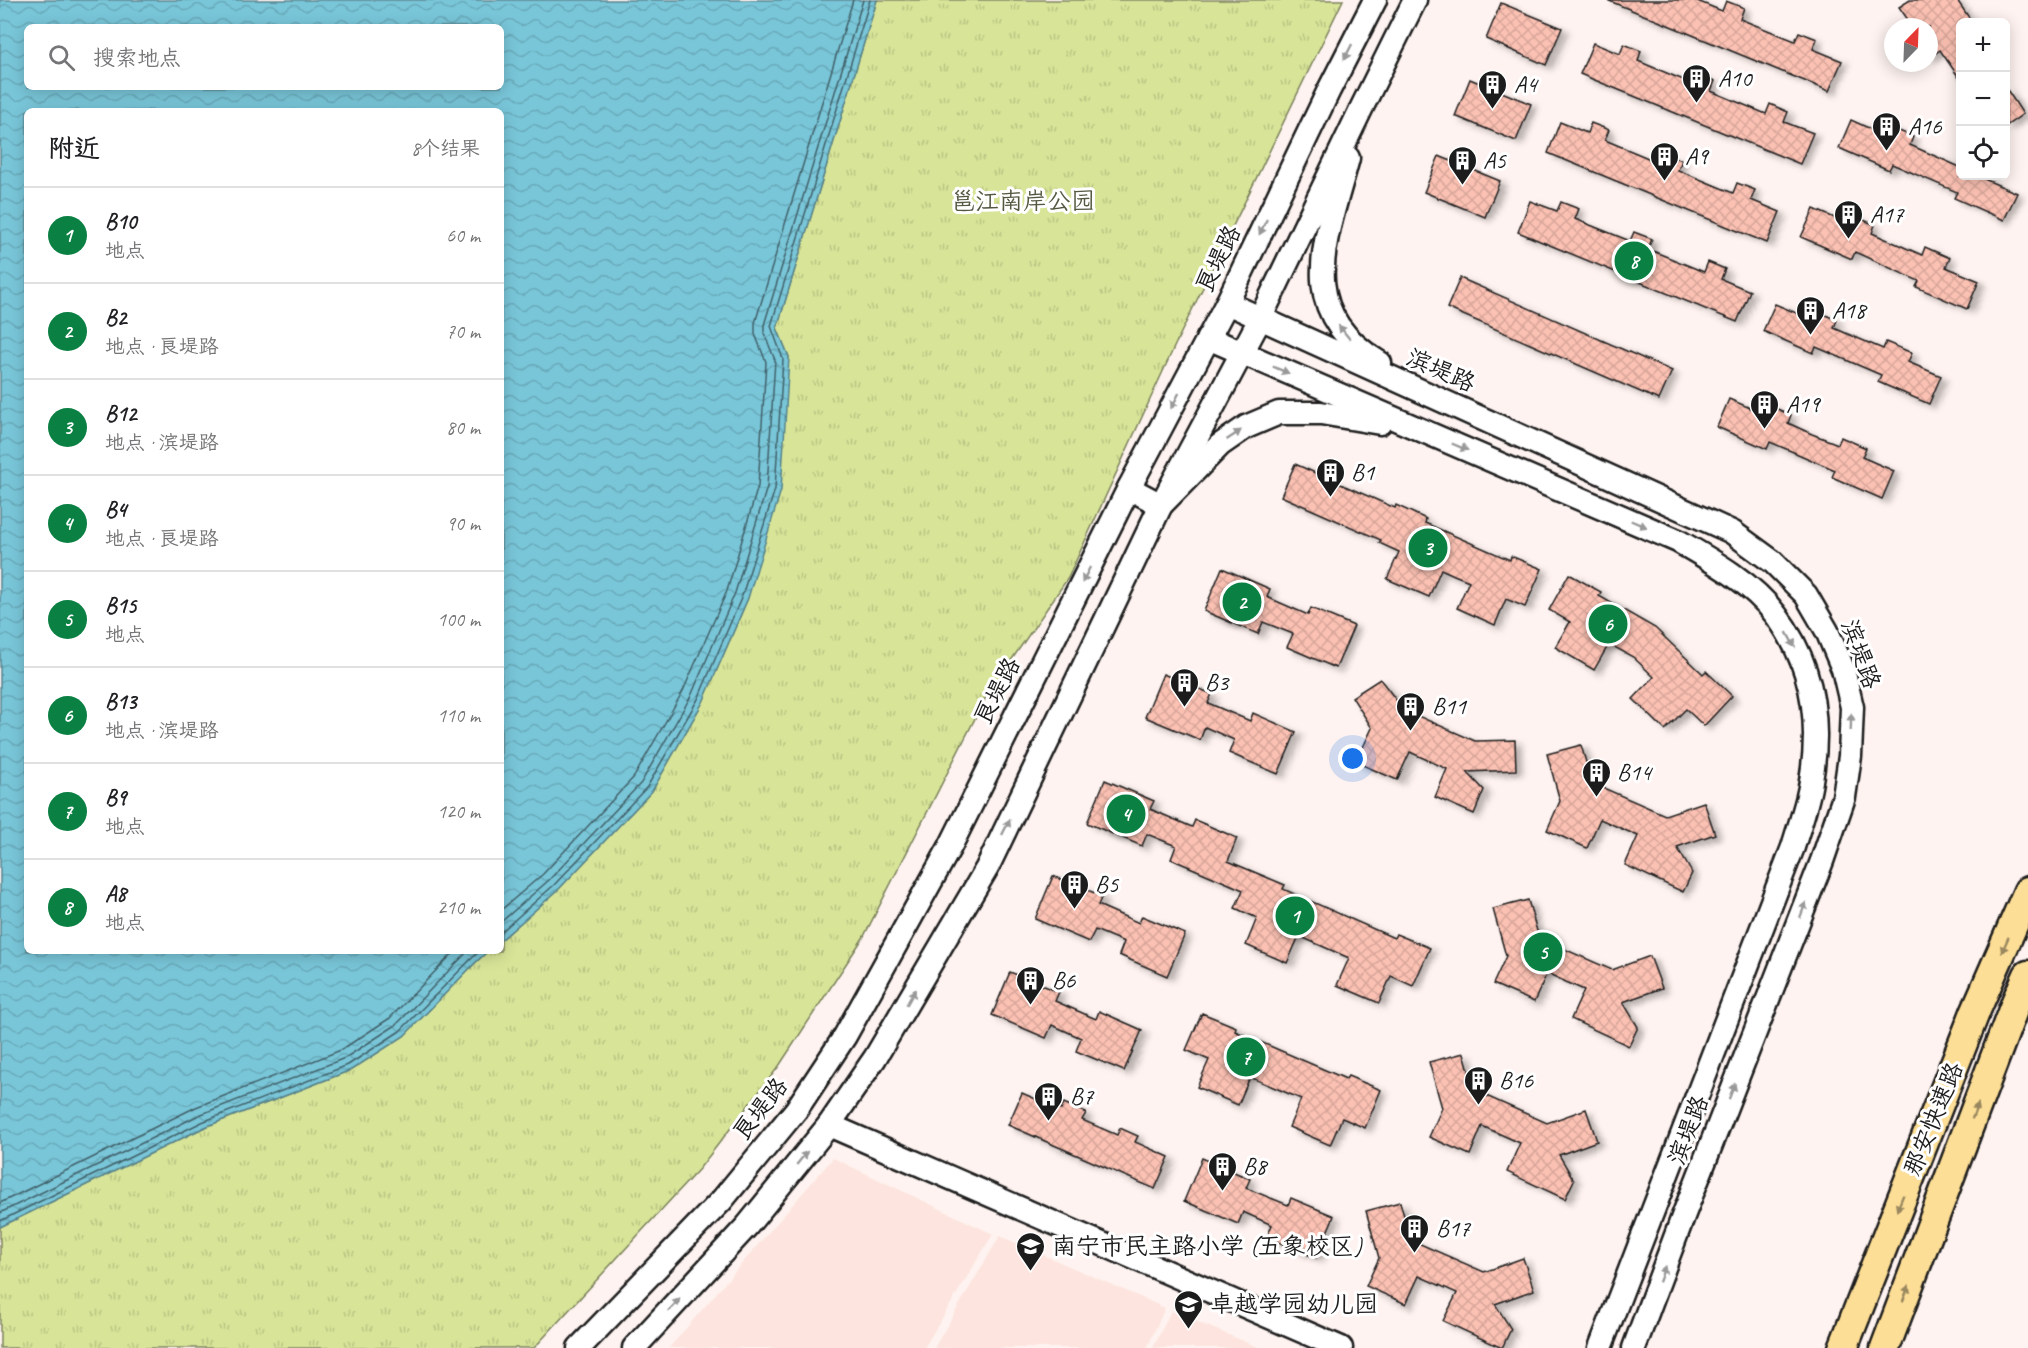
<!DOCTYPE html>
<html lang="zh">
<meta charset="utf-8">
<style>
:root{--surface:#fff;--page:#f6f6f6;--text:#202124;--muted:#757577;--line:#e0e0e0;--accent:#0b8043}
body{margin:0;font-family:Caveat,"LXGW WenKai TC",sans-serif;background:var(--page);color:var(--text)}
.controls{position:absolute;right:18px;top:18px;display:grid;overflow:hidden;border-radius:9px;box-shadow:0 3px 15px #0003}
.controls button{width:54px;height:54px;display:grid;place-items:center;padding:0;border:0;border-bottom:2px solid var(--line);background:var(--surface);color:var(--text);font:30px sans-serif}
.compass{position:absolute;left:1884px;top:18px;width:54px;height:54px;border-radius:50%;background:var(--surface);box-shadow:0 3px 15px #0003;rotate:23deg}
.you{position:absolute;left:1353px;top:759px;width:21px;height:21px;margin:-15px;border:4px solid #fff;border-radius:50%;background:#1a73e8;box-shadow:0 0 0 9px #1a73e833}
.badge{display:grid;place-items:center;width:39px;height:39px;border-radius:50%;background:var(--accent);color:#fff;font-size:20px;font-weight:700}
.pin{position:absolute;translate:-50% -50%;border:3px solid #fff;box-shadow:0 2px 6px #0006}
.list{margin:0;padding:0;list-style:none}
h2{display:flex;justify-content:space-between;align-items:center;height:78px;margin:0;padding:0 24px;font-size:26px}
h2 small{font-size:20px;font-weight:400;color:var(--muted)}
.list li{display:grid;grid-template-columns:39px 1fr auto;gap:18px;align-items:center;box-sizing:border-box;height:96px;padding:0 24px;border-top:2px solid var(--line)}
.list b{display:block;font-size:22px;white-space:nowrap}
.list p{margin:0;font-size:20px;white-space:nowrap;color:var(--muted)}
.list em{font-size:20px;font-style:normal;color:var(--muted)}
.icon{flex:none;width:33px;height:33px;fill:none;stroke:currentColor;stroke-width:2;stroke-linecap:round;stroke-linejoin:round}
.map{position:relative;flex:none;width:2028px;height:1348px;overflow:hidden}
.search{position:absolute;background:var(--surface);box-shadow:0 3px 15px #0003;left:24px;top:24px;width:480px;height:66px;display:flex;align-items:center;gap:15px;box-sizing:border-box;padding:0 21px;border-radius:9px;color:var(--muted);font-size:22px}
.panel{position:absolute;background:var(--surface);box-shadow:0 3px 15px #0003;left:24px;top:108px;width:480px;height:846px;border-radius:9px}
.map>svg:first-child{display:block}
</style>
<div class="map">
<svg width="2028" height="1348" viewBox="0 0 2028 1348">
<defs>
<pattern id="grass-tufts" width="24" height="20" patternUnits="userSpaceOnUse" patternTransform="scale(1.5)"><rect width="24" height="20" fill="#d8e598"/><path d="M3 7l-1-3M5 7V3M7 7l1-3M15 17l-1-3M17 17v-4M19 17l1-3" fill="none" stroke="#b9c482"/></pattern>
<pattern id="water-waves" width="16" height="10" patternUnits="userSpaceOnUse" patternTransform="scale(1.5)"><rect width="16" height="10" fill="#79c6d9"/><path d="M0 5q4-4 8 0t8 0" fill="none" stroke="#68aaba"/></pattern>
<pattern id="building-cross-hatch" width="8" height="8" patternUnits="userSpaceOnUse" patternTransform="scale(1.5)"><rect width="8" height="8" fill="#fbc1b3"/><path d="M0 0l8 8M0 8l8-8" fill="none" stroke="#d7a599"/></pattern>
<filter id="shadow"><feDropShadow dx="6" dy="4" stdDeviation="3" flood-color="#0004"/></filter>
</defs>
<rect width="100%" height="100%" fill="#fef3f0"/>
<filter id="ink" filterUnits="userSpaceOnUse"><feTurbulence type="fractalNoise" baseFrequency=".0167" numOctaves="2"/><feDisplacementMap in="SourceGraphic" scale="12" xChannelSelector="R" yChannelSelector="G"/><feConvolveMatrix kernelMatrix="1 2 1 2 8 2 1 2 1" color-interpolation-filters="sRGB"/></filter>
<g filter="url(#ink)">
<g fill="#fde4de">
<polygon points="833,1158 993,1234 924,1348 669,1348"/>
<polygon points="1000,1236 1165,1308 1147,1348 934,1348"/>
<polygon points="1171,1311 1260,1348 1153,1348"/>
</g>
<polygon fill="url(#grass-tufts)" stroke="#7a805a" stroke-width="1.5" points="877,0 1343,0 1176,343 1068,578 986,697 863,938 779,1066 699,1169 534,1348 0,1348 0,1227 205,1127 351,1070 404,1036 474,964 488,951 501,951 501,940 558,890 652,791 703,702 748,598 789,357 777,328"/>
<path fill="url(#water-waves)" stroke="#54828d" stroke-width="1.5" fill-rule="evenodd" d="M0 0H877L777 328 789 357 781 490 748 598 703 702 652 791 558 890 501 940V111H27V951H488L474 964 404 1036 351 1070 205 1127 0 1227ZM27 27H501V87H27Z"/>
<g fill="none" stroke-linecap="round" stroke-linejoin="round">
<g stroke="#416068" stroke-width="1.5">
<polyline points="501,910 543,874 634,777 683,691 727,591 758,486 766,362 755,334 755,323 853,0"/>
<polyline points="501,922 549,880 641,783 691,696 735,593 767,487 775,360 764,333 764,325 863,0"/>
<polyline points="501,932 554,885 647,787 698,699 742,596 775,489 783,359 771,326 870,0"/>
<polyline points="0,1203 196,1107 341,1050 390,1018 455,951"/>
<polyline points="0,1213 199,1115 345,1058 396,1025 468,951"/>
<polyline points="0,1221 202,1122 348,1065 400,1031 479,951"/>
</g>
</g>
<g fill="url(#building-cross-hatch)" stroke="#1c1c1c" stroke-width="1.5" filter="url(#shadow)">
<polygon points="1607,0 1695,0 1722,11 1726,1 1744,8 1740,19 1795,41 1799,32 1817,39 1813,49 1842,61 1829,91"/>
<polygon points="1910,0 1957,0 1972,22 1960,22 1960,79 1940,50 1929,58 1929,27 1913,27 1899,7"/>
<polygon points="1501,3 1562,28 1546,65 1486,39"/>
<polygon points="1593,43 1620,54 1624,44 1641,51 1638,61 1693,84 1697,74 1715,81 1711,91 1766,114 1770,104 1788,112 1784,122 1813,133 1800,164 1580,74"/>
<polygon points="1470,79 1531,104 1516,141 1455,116"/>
<polygon points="2006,88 2023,114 2006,126"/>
<polygon points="1851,120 1884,135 1888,126 1913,137 1910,145 1960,167 1960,176 1977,176 2017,193 2004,220 1954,198 1957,192 1892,164 1889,170 1839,148"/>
<polygon points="1560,122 1587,133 1591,123 1609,130 1605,140 1660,163 1664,153 1682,160 1678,170 1733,193 1737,183 1755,190 1751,200 1780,212 1767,243 1548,153"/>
<polygon points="1439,156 1500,181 1485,217 1424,192"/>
<polygon points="1530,201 1557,211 1561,202 1579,209 1575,219 1630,241 1634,232 1652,239 1648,249 1704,272 1708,262 1725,269 1721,279 1750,291 1737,322 1518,232"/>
<polygon points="1814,209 1846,223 1850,214 1875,225 1872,233 1922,255 1925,247 1950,258 1946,267 1979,281 1967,309 1916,287 1919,281 1855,252 1852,259 1801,237"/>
<polygon points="1460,278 1672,371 1659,400 1447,308"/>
<polygon points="1775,304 1808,318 1812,309 1837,320 1834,328 1883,349 1886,342 1912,353 1908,362 1941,376 1929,404 1878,382 1881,375 1816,347 1813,353 1763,331"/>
<polygon points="1729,399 1762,413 1766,404 1791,415 1788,423 1812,434 1838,444 1841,437 1866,448 1862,457 1894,471 1882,499 1832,477 1835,470 1770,442 1767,449 1717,427"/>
<polygon points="1295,464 1395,508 1396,505 1426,519 1425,523 1510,560 1511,556 1542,569 1525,607 1506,599 1495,625 1457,608 1469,581 1454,575 1441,569 1429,597 1387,579 1399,552 1379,543 1381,540 1281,496"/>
<polygon points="1222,568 1270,589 1267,597 1308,615 1311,608 1354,626 1336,668 1287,647 1293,634 1263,622 1258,634 1204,611"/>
<polygon points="1569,574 1601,592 1599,596 1655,628 1703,674 1706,671 1732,696 1704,726 1686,709 1665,730 1633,699 1654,677 1633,657 1609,644 1594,670 1555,647 1570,622 1549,610"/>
<polygon points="1163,674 1212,694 1208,703 1250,721 1253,713 1296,732 1278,774 1229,753 1234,740 1205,727 1200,740 1145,717"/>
<polygon points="1380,679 1404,710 1475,741 1515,740 1516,770 1467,772 1484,790 1474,814 1435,797 1447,769 1410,752 1397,780 1356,762 1372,728 1352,697"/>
<polygon points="1581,745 1592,783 1665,815 1704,802 1715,834 1677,847 1692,873 1683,892 1625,865 1638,836 1600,819 1587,848 1547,830 1560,801 1547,754"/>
<polygon points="1105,780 1154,801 1150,809 1192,827 1195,820 1237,838 1228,861 1285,885 1283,889 1394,938 1396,934 1430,948 1413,986 1391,976 1379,1003 1337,985 1349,958 1299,936 1287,963 1246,945 1257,918 1235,908 1243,890 1171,859 1176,846 1147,834 1142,846 1087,823"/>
<polygon points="1053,876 1102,896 1098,905 1139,923 1142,916 1185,934 1167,976 1119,955 1124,942 1095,930 1089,942 1035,919"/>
<polygon points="1528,900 1539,938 1612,970 1650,956 1662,988 1623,1002 1638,1027 1629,1046 1571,1019 1584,990 1566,982 1547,973 1534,1002 1493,984 1506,956 1493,909"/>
<polygon points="1010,972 1059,992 1055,1001 1096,1019 1099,1011 1142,1030 1124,1071 1076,1051 1081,1038 1052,1025 1046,1038 992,1015"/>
<polygon points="1202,1013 1236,1027 1235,1031 1346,1079 1348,1076 1381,1090 1365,1128 1342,1118 1330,1145 1289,1127 1301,1099 1250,1077 1238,1105 1197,1087 1209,1060 1186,1050"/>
<polygon points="1464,1053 1475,1091 1547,1123 1586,1109 1597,1141 1559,1155 1574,1180 1565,1199 1507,1172 1520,1143 1482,1126 1470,1155 1429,1137 1442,1108 1429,1062"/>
<polygon points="1022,1093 1061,1110 1064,1103 1086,1113 1082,1120 1117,1135 1120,1128 1138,1136 1135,1142 1169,1157 1155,1189 1008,1125"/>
<polygon points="1202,1158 1250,1179 1246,1188 1288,1205 1291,1198 1334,1216 1316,1258 1267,1237 1272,1225 1243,1212 1238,1224 1184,1201"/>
<polygon points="1400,1202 1411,1240 1484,1272 1523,1258 1534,1290 1495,1304 1511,1329 1502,1348 1443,1321 1457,1293 1419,1276 1406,1304 1366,1286 1379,1258 1366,1211"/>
</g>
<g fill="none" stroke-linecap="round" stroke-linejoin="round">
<defs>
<g id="secondary">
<path d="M1348 158C1327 239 1291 309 1380 363"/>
<polyline points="1227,303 1732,532 1773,562 1806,595 1827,631 1843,669 1852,707 1850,756 1844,797 1822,861 1684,1214 1634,1348"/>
<path d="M1208 338 1678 541C1713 561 1752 583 1776 615 1813 664 1821 722 1811 781 1808 803 1799 826 1793 847L1600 1348"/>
<polyline points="1129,488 1161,505 1220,445 1246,427 1279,413 1321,413 1380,423"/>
<polyline points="829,1125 1341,1348"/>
<polyline points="579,1348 722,1200 796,1110 845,1036 950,847 1129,488 1227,303 1329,90 1375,0"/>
<polyline points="634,1348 747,1226 829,1125 875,1058 987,868 1161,505 1260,319 1362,107 1415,0"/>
</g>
<g id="highway">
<polyline points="1843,1348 1976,1010 2028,891"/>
<polyline points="1885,1348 2016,1002 2028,975"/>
</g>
</defs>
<use href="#secondary" stroke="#1c1c1c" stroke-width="27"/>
<use href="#highway" stroke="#1c1c1c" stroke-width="33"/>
<use href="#secondary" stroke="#fff" stroke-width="22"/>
<use href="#highway" stroke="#fdde96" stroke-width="28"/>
</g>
<defs><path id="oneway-solid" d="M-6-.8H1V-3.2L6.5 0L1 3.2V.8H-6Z" transform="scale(1.5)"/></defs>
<g fill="#999">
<use href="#oneway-solid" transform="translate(1348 52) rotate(117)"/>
<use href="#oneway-solid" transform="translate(1263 227) rotate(116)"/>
<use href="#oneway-solid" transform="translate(1344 332) rotate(-129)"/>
<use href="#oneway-solid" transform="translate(1281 370) rotate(23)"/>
<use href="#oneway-solid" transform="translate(1175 401) rotate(118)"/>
<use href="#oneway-solid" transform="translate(1234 435) rotate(-34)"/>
<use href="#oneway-solid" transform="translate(1460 447) rotate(23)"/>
<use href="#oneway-solid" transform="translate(1639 524) rotate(23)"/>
<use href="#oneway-solid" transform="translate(1086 575) rotate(117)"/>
<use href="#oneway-solid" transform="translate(1791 640) rotate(61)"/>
<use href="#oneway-solid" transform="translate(1851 722) rotate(-88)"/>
<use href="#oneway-solid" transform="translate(1006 827) rotate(-64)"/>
<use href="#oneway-solid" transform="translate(1803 910) rotate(-69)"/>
<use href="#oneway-solid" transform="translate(911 997) rotate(-60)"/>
<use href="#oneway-solid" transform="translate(1732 1091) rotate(-69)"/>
<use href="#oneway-solid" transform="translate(802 1158) rotate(-51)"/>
<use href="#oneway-solid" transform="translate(1662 1274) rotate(-70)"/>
<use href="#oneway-solid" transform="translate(674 1305) rotate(-47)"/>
</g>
<g fill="#98875f">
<use href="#oneway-solid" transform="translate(2005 945) rotate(114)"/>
<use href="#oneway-solid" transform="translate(1975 1111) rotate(-69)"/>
<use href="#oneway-solid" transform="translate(1900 1203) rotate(112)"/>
<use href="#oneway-solid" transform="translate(1906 1293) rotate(-69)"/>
</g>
</g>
<defs>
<symbol id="building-pin" viewBox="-11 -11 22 30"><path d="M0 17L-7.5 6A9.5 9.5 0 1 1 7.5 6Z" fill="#1c1c1c" stroke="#fff"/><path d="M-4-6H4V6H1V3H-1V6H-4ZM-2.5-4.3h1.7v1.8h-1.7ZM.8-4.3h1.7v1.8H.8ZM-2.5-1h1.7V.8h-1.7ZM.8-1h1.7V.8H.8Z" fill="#fff"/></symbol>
<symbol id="school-pin" viewBox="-11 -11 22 30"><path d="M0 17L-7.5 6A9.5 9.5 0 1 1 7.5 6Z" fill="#1c1c1c" stroke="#fff"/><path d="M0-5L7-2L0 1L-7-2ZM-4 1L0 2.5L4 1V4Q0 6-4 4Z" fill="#fff"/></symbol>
</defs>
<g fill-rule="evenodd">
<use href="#building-pin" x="1680" y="62" width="33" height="45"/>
<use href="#building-pin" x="1476" y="68" width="33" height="45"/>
<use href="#building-pin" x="1870" y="110" width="33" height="45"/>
<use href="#building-pin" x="1648" y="140" width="33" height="45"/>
<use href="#building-pin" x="1446" y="144" width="33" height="45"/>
<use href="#building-pin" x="1832" y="198" width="33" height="45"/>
<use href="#building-pin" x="1794" y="294" width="33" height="45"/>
<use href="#building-pin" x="1748" y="388" width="33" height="45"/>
<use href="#building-pin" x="1314" y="456" width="33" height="45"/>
<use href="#building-pin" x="1168" y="666" width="33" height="45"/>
<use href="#building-pin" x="1394" y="690" width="33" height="45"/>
<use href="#building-pin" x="1580" y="756" width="33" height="45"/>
<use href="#building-pin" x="1058" y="868" width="33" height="45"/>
<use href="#building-pin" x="1014" y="964" width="33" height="45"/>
<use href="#building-pin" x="1462" y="1064" width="33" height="45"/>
<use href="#building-pin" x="1032" y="1080" width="33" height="45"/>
<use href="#building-pin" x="1206" y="1150" width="33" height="45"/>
<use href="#building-pin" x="1398" y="1212" width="33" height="45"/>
<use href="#school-pin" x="1014" y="1230" width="33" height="45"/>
<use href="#school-pin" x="1172" y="1288" width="33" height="45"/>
</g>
<g text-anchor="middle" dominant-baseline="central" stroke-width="6" stroke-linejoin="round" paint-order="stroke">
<g font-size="24" fill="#1c1c1c" stroke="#fff" text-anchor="start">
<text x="1718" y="78">A10</text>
<text x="1514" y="84">A4</text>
<text x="1908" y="126">A16</text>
<text x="1685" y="156">A9</text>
<text x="1483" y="160">A5</text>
<text x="1870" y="214">A17</text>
<text x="1832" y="310">A18</text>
<text x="1786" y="404">A19</text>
<text x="1351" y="472">B1</text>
<text x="1205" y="682">B3</text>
<text x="1432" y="706">B11</text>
<text x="1617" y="772">B14</text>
<text x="1095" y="884">B5</text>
<text x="1052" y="980">B6</text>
<text x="1499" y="1080">B16</text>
<text x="1070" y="1096">B7</text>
<text x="1243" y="1166">B8</text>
<text x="1436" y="1228">B17</text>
<text x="1052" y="1246">南宁市民主路小学 (五象校区)</text>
<text x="1210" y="1304">卓越学园幼儿园</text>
</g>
<g font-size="24" fill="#545841" stroke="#fff">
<text x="1023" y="201">邕江南岸公园</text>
</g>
<g font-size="24" fill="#1c1c1c" stroke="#fff">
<text transform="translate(1218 259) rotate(-64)">良堤路</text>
<text transform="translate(1441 370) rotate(24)">滨堤路</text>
<text transform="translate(1861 654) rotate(70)">滨堤路</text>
<text transform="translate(997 691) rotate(-63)">良堤路</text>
<text transform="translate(760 1109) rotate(-52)">良堤路</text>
<text transform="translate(1933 1119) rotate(-68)">那安快速路</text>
<text transform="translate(1688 1130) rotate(-69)">滨堤路</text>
</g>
</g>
</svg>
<div class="controls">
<button>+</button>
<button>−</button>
<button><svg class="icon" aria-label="locate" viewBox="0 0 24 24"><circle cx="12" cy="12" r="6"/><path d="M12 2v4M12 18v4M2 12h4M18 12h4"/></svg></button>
</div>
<svg class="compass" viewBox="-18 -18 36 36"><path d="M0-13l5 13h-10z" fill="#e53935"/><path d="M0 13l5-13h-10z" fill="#757577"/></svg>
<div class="you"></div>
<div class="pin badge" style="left:1295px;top:916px">1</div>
<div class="pin badge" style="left:1242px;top:602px">2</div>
<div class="pin badge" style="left:1428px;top:548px">3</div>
<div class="pin badge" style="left:1126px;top:814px">4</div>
<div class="pin badge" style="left:1543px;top:952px">5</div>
<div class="pin badge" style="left:1608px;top:624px">6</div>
<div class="pin badge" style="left:1246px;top:1057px">7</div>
<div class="pin badge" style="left:1634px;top:261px">8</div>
<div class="search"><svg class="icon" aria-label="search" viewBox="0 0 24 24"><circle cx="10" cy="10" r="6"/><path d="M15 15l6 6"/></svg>搜索地点</div>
<section class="panel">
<h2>附近<small>8个结果</small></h2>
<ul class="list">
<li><span class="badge">1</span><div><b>B10</b><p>地点</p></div><em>60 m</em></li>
<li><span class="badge">2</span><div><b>B2</b><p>地点 · 良堤路</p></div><em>70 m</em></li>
<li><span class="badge">3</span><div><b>B12</b><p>地点 · 滨堤路</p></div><em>80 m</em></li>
<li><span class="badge">4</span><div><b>B4</b><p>地点 · 良堤路</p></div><em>90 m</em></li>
<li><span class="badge">5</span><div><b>B15</b><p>地点</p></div><em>100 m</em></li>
<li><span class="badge">6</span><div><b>B13</b><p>地点 · 滨堤路</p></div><em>110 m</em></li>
<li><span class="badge">7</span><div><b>B9</b><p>地点</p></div><em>120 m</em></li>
<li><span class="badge">8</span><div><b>A8</b><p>地点</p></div><em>210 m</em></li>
</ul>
</section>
</div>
